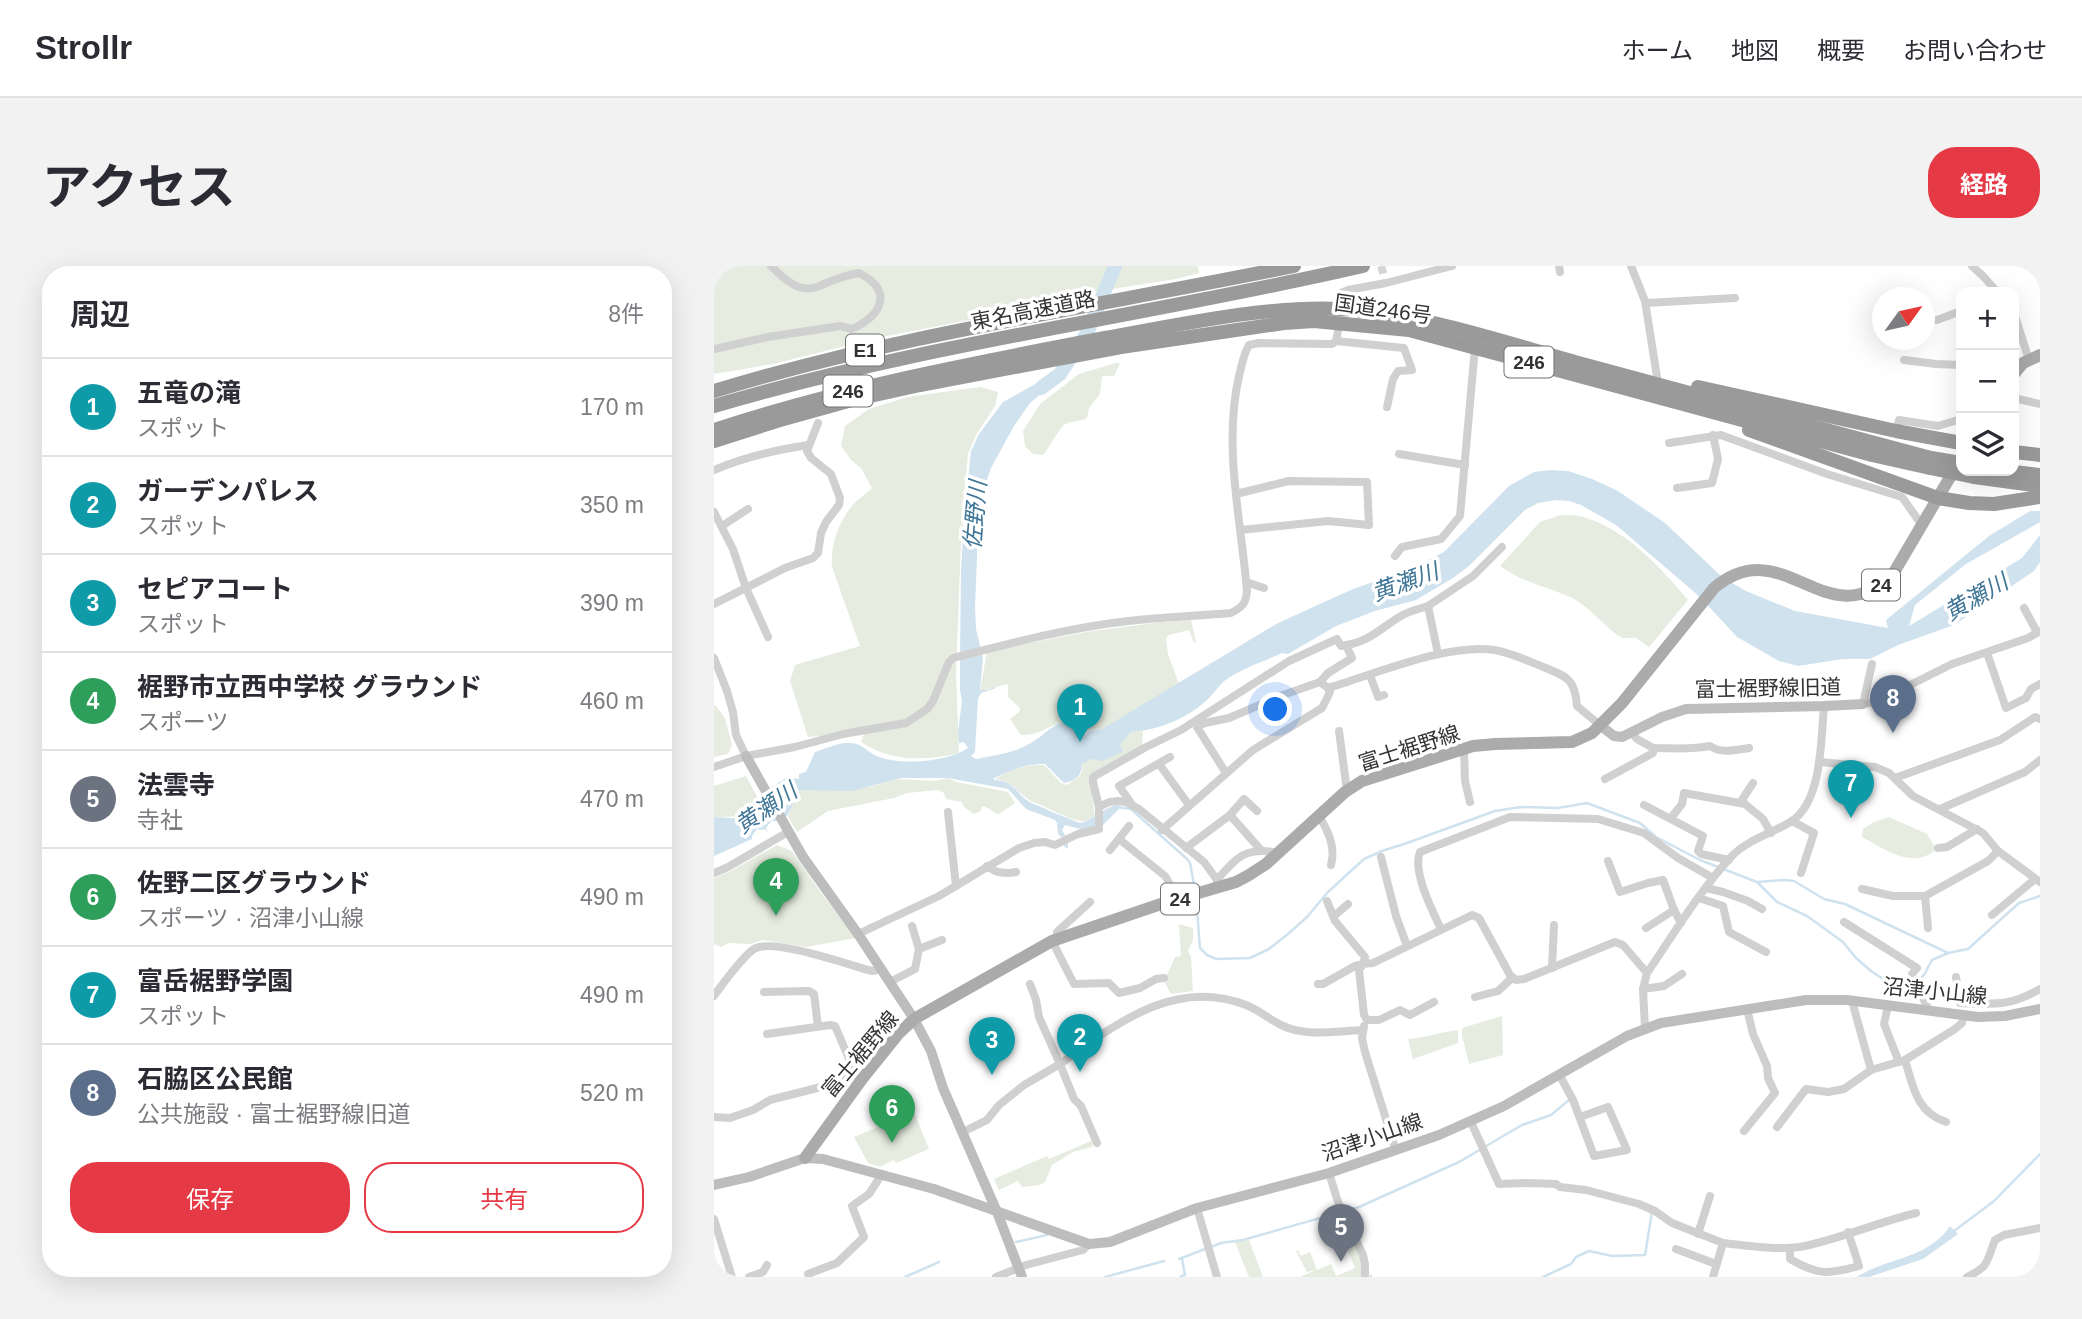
<!DOCTYPE html>
<html lang="ja">
<meta charset="utf-8">
<style>
:root{--surface:#fff;--page:#f2f2f3;--text:#2b2b33;--muted:#7c7c81;--line:#e1e1e2;--accent:#e63946}
body{margin:0;font-family:Helvetica,"Noto Sans JP",sans-serif;background:var(--page);color:var(--text)}
.controls{position:absolute;right:21px;top:21px;display:grid;overflow:hidden;border-radius:14px;box-shadow:0 7px 28px #0002}
.controls button{width:63px;height:63px;display:grid;place-items:center;padding:0;border:0;border-bottom:2px solid var(--line);background:var(--surface);color:var(--text);font:35px sans-serif}
.compass{position:absolute;left:1158px;top:21px;width:63px;height:63px;border-radius:50%;background:var(--surface);box-shadow:0 7px 28px #0002;rotate:57deg}
.you{position:absolute;left:562px;top:444px;width:24px;height:24px;margin:-18px;border:5px solid #fff;border-radius:50%;background:#1a73e8;box-shadow:0 0 0 10px #1a73e833}
.badge{display:grid;place-items:center;width:46px;height:46px;border-radius:50%;background:var(--accent);color:#fff;font-size:23px;font-weight:700}
.pin{position:absolute;translate:-50% -58px;filter:drop-shadow(0 2px 4px #0008)}
.pin::after{content:'';position:absolute;top:37px;width:24px;height:21px;background:inherit;clip-path:polygon(0 0,100% 0,50% 100%)}
.list{margin:0;padding:0;list-style:none}
h2{display:flex;justify-content:space-between;align-items:center;height:91px;margin:0;padding:0 28px;font-size:30px}
h2 small{font-size:23px;font-weight:400;color:var(--muted)}
.list li{display:grid;grid-template-columns:46px 1fr auto;gap:21px;align-items:center;box-sizing:border-box;height:98px;padding:0 28px;border-top:2px solid var(--line)}
.list b{display:block;font-size:26px;white-space:nowrap}
.list p{margin:0;font-size:23px;white-space:nowrap;color:var(--muted)}
.list em{font-size:23px;font-style:normal;color:var(--muted)}
.actions{display:flex;gap:14px;padding:21px 28px}
.actions a{flex:1;padding:16px 0;border:2px solid var(--accent);border-radius:28px;text-align:center;font-size:24px;color:var(--accent)}
.actions .main{background:var(--accent);color:#fff}
.icon{flex:none;width:38px;height:38px;fill:none;stroke:currentColor;stroke-width:2;stroke-linecap:round;stroke-linejoin:round}
.map{position:relative;flex:none;width:1326px;height:1011px;overflow:hidden;border-radius:28px}
header{display:flex;align-items:center;gap:42px;box-sizing:border-box;height:98px;padding:0 35px;background:var(--surface);border-bottom:2px solid var(--line)}
header strong{font-size:33px}
nav{display:flex;gap:38px;margin-inline-start:auto;font-size:24px}
.intro{display:flex;align-items:center;justify-content:space-between;box-sizing:border-box;height:168px;padding:0 42px}
h1{margin:0;font-size:49px}
.button{padding:18px 32px;border-radius:28px;background:var(--accent);color:#fff;font-size:24px;font-weight:700}
main{display:flex;gap:42px;padding:0 42px}
aside{flex:1;background:var(--surface);border-radius:28px;box-shadow:0 7px 28px #0002}
.map>svg:first-child{display:block}
</style>
<header>
<strong>Strollr</strong>
<nav><a>ホーム</a><a>地図</a><a>概要</a><a>お問い合わせ</a></nav>
</header>
<div class="intro"><h1>アクセス</h1><a class="button">経路</a></div>
<main>
<aside>
<h2>周辺<small>8件</small></h2>
<ul class="list">
<li><span class="badge" style="background:#0f9aa8">1</span><div><b>五竜の滝</b><p>スポット</p></div><em>170 m</em></li>
<li><span class="badge" style="background:#0f9aa8">2</span><div><b>ガーデンパレス</b><p>スポット</p></div><em>350 m</em></li>
<li><span class="badge" style="background:#0f9aa8">3</span><div><b>セピアコート</b><p>スポット</p></div><em>390 m</em></li>
<li><span class="badge" style="background:#2e9e5b">4</span><div><b>裾野市立西中学校 グラウンド</b><p>スポーツ</p></div><em>460 m</em></li>
<li><span class="badge" style="background:#6b7280">5</span><div><b>法雲寺</b><p>寺社</p></div><em>470 m</em></li>
<li><span class="badge" style="background:#2e9e5b">6</span><div><b>佐野二区グラウンド</b><p>スポーツ · 沼津小山線</p></div><em>490 m</em></li>
<li><span class="badge" style="background:#0f9aa8">7</span><div><b>富岳裾野学園</b><p>スポット</p></div><em>490 m</em></li>
<li><span class="badge" style="background:#5c6f8a">8</span><div><b>石脇区公民館</b><p>公共施設 · 富士裾野線旧道</p></div><em>520 m</em></li>
</ul>
<div class="actions"><a class="main">保存</a><a>共有</a></div>
</aside>
<div class="map">
<svg width="1326" height="1011" viewBox="0 0 1326 1011">
<rect width="100%" height="100%" fill="#fff"/>
<g fill="#e6ecdf">
<polygon points="0,0 484,0 485,7 462,13 373,27 266,52 167,71 59,98 0,108"/>
<path d="M402 97H406L400 110H388L386 128 375 142 373 152C366 156 357 154 350 159 345 163 335 182 329 189L319 188 311 180 309 165 326 138 365 108Z"/>
<path d="M266 121 284 126 281 140 262 169 254 188 247 275 242 407 245 487C211 495 176 496 147 476L152 463 119 469 94 471 76 415 81 399 146 380 118 301C116 280 124 258 137 241 142 234 152 228 158 222L147 202 137 194 127 180 131 160 155 143 193 131Z"/>
<path d="M847 249C854 249 862 249 869 251 912 263 946 301 974 334L935 381 922 372H909L903 369C889 358 871 337 856 331 832 320 807 316 786 300L826 256Z"/>
<path d="M477 354 482 376 480 377 475 364 455 369 452 372 454 388 465 418 388 463 363 466 360 456C338 453 330 470 307 469L296 453 305 446 306 442 294 431V418L266 425 273 385 378 365 448 356Z"/>
<polygon points="0,439 1,439 11,452 18,479 14,488 0,491"/>
<path d="M429 465 428 480 376 513 381 550C380 551 371 555 370 555 358 556 332 540 319 536 303 528 302 516 281 513 296 504 312 498 330 499L347 517 353 519C362 513 370 510 368 498L406 479 417 466Z"/>
<polygon points="32,510 43,531 38,539 39,550 0,551 0,520"/>
<path d="M234 512 242 516 294 526 301 537 285 548C278 547 275 541 268 540L267 545 260 548 250 541 248 536 232 533 230 527 224 524 193 527 180 532 114 545 83 566 74 550C78 542 81 529 87 524L155 521 182 513 220 515Z"/>
<path d="M1175 551 1213 568 1222 583C1201 605 1168 582 1148 571L1149 563 1160 556Z"/>
<polygon points="63,579 78,585 107,627 142,672 92,681 49,674 36,678 15,677 7,681 0,678 0,612 17,605"/>
<polygon points="465,658 479,662 479,674 474,685 477,690 479,725 457,728 451,717 453,709 461,691 467,690"/>
<polygon points="788,750 789,789 755,798 748,769 748,762"/>
<path d="M744 764V777L699 793 694 773C710 772 727 766 744 764Z"/>
<polygon points="200,846 215,883 182,897 180,894 166,901 154,897 140,871"/>
<polygon points="379,874 378,881 359,886 338,899 331,916 326,919 308,921 304,915 285,924 280,913 333,890 335,893"/>
<polygon points="627,950 648,996 649,1011 586,1011 602,1004 593,1006 582,985 584,984 587,990 596,986 603,1004 617,998 622,1010 641,1002 630,976 627,977 617,955"/>
<polygon points="535,974 549,1011 535,1011 521,976"/>
</g>
<g fill="#cfe2ee">
<path d="M340 108 345 113 316 137 300 160 277 202 268 228 264 266 261 342 262 363 269 392 266 424H273L281 421 282 422 267 427 264 433 261 486 257 490 262 493C282 489 302 487 320 475 329 470 343 454 354 456 361 458 363 467 366 474L376 465 388 463 564 357 639 323 699 302 730 286 795 220 820 206 837 204 854 205 878 213 904 225 951 257 1008 311 1032 325 1081 345 1174 362 1172 354 1275 270 1316 245H1326V256L1252 298 1201 339 1195 360 1308 292 1326 269V296L1320 305 1240 359 1184 379 1156 393H1129L1084 400 1065 395 1023 371 986 331 902 259 867 239 855 235 842 234 824 237 811 244 755 300 739 312 702 334 661 345 622 360 574 388 568 387C549 396 525 403 509 416 504 421 500 427 495 432 475 452 445 464 417 466L406 479 409 486 388 495 378 493 368 498C368 510 361 515 350 517L331 498C310 498 299 504 280 512V514C302 514 302 530 318 537 334 544 350 551 366 557 381 553 390 542 404 538L406 542 387 561 366 563 351 559 348 564 354 574V582L350 581 351 575 344 568 343 557 341 554 312 543 294 523 234 512H187L138 525 87 524C75 534 81 557 57 555L52 562 54 567 51 563 48 564 43 563 38 570V573L0 590V551L37 553 39 549 38 538 44 537 48 528 73 511 85 513V508L92 506 101 486C111 483 123 477 133 477 150 477 151 485 163 490 185 500 234 496 254 482L250 476 245 477 244 466 248 435 246 424V394L247 304 250 253 257 185 265 168 289 136Z"/>
<path d="M1236 960 1244 968 1209 993 1155 1011H1142C1150 1007 1159 1002 1168 999 1194 990 1220 984 1236 960Z"/>
</g>
<g fill="none" stroke-linecap="round" stroke-linejoin="round">
<g stroke="#cfe2ee" stroke-width="2.5">
<polyline points="403,541 417,543 473,593 476,597 481,624"/>
<polyline points="1044,617 1063,636 1093,650 1129,676 1142,692 1157,705 1166,711 1188,719 1196,718 1205,713 1210,709 1218,694 1234,687"/>
<polyline points="482,631 486,682 493,689 502,693 536,692 555,683 574,668 593,651 614,626 650,593 668,585 693,577 781,545 807,541 844,542 873,537 926,557 942,571 986,594 1043,616 1069,614 1080,615 1110,633 1131,638 1234,687 1254,683 1305,637 1326,630"/>
<polyline points="1240,965 1280,935 1326,888"/>
<polyline points="302,976 333,969"/>
<polyline points="465,993 507,977 529,974 645,941 745,896 808,859 837,849 855,834"/>
<polyline points="657,1010 657,1011"/>
<polyline points="191,1011 225,996"/>
<polyline points="391,1011 450,995"/>
<polyline points="466,1011 471,1009 468,993"/>
<polyline points="829,1011 857,998 862,991 875,985 898,990 931,989 938,946"/>
</g>
<polyline stroke="#cfe2ee" stroke-width="14" points="327,122 346,108 373,67 401,0"/>
<g stroke="#d6d6d6" stroke-width="8" stroke-dasharray="8 4" stroke-linecap="butt">
<polyline points="667,0 670,10"/>
<polyline points="130,91 139,68"/>
</g>
<g stroke="#d0d0d0" stroke-width="8">
<polyline points="845,0 846,6"/>
<polyline points="917,0 931,35 943,111"/>
<polyline points="1258,0 1270,11 1283,26"/>
<polyline points="932,37 1021,32"/>
<polyline points="1300,47 1315,94"/>
<polyline points="1223,54 1247,45"/>
<polyline points="622,75 690,82 698,104 684,105 679,113 673,141"/>
<path d="M0 83 54 71 126 60 138 63C168 49 180 25 145 7 100 14 98 42 57 0"/>
<polyline points="1190,94 1222,98 1247,99"/>
<polyline points="1300,132 1326,138"/>
<polyline points="1182,165 1185,154 1224,160 1247,153"/>
<polyline points="955,177 1007,169 1113,208 1188,231 1207,258"/>
<polyline points="685,188 751,199"/>
<path d="M0 204C30 191 61 184 94 179"/>
<polyline points="963,222 998,217 1004,193 999,169"/>
<polyline points="522,228 575,215 653,216 655,259 614,255 527,264"/>
<polyline points="0,246 19,283 32,322 54,371"/>
<polyline points="8,260 34,243"/>
<polyline points="681,290 688,281 727,273 746,250 761,81"/>
<polyline points="532,316 550,322"/>
<polyline points="0,338 71,302 99,292 104,287 107,267 112,256 125,239 126,232 117,208 97,192 93,185 104,157"/>
<polyline points="714,340 759,310 788,281"/>
<polyline points="1310,342 1323,366"/>
<path d="M632 379C655 376 668 361 687 350 695 345 705 343 714 340L724 388"/>
<polyline points="1273,387 1292,442 1312,432 1317,423 1326,418"/>
<polyline points="0,392 13,425 19,446 22,469 32,490"/>
<polyline points="1158,398 1149,438 1162,436 1238,398 1314,372 1326,365"/>
<polyline points="656,409 664,431 670,429"/>
<path d="M614 422C661 408 733 377 781 384 797 387 812 394 827 400 851 410 861 411 863 440L887 460"/>
<polyline points="625,465 633,525"/>
<path d="M939 482C958 482 977 484 996 480 1008 488 1021 484 1035 482"/>
<polyline points="750,483 751,515 756,536"/>
<polyline points="1105,496 1161,501 1175,507 1199,530 1269,567 1284,585 1326,616"/>
<polyline points="445,498 475,539"/>
<path d="M0 501 32 490 81 481 129 468 192 457 213 443 219 435 235 396 239 392C297 377 354 362 414 355 448 351 483 350 517 347 529 341 532 337 533 325 527 254 509 180 525 110 528 99 529 89 535 79L545 77 618 78 622 75C626 60 625 43 627 27L634 24 672 17 738 0"/>
<polyline points="1181,512 1286,474 1321,451 1326,453"/>
<polyline points="891,513 939,487 939,482 923,473 918,467"/>
<polyline points="417,537 405,520 456,491"/>
<polyline points="1026,537 1039,517"/>
<polyline points="930,539 989,570 984,585 987,588 1015,594"/>
<polyline points="1226,543 1311,506 1326,494"/>
<polyline points="234,546 242,620"/>
<polyline points="516,549 546,583"/>
<path d="M605 550C614 565 622 581 617 599"/>
<polyline points="957,552 968,538 970,527 1031,538 1049,553 1057,567"/>
<polyline points="1078,555 1100,567 1087,607"/>
<polyline points="448,564 539,484 608,442 616,426 614,422 606,416 569,429 515,452 491,457 483,461 512,507"/>
<polyline points="405,573 451,610 465,633"/>
<polyline points="472,582 516,549 530,533 543,545"/>
<polyline points="1224,582 1233,581 1263,563"/>
<polyline points="396,584 415,560"/>
<polyline points="667,591 682,650 693,680"/>
<polyline points="894,595 906,626 934,617 949,614 960,644 967,657"/>
<path d="M273 600C281 607 292 608 302 606"/>
<polyline points="0,607 14,601 74,566"/>
<path d="M503 614C522 591 533 580 564 587"/>
<polyline points="503,621 503,614 490,596 425,543 412,536 404,535 395,536 385,541 379,516 379,511 432,481 467,464 575,395 623,373 627,380 632,379 638,392 614,407 606,416"/>
<polyline points="992,622 1009,626 1034,635 1048,643"/>
<polyline points="1148,623 1179,630 1211,630 1274,595 1284,585"/>
<polyline points="1211,630 1214,662"/>
<polyline points="985,632 1009,640 1015,666 1052,686"/>
<polyline points="1278,649 1321,613"/>
<polyline points="620,650 634,638"/>
<path d="M1130 656 1203 702 1198 708C1200 722 1211 732 1215 745"/>
<polyline points="932,662 960,644"/>
<path d="M727 663C718 644 698 605 706 586L796 551 884 553 930 567 964 592 999 612"/>
<polyline points="144,668 225,630 305,582 320,577 331,576 341,579 364,568 385,563 385,541"/>
<polyline points="343,673 343,666 376,636"/>
<polyline points="338,675 360,718 395,717 405,727 426,722 442,713 450,712"/>
<polyline points="205,683 228,674"/>
<polyline points="838,702 840,659"/>
<path d="M1242 711 1246 737C1280 738 1295 741 1326 723"/>
<polyline points="176,716 201,703 205,683 198,660"/>
<polyline points="604,718 609,718 641,700 649,698 651,691 621,655 613,635"/>
<polyline points="929,723 950,720 968,708"/>
<polyline points="50,726 95,725 100,728 104,760"/>
<path d="M0 730C7 720 32 686 42 682 62 673 135 699 158 705L168 703"/>
<polyline points="761,731 784,725 798,712"/>
<polyline points="1138,735 1157,804"/>
<polyline points="720,736 696,749 686,744 665,754 653,754 650,749 645,704 649,698 659,697 758,649 765,652 796,709 802,714 810,713 901,676 909,679 933,707"/>
<polyline points="1174,740 1170,758 1185,796"/>
<polyline points="650,760 648,772 651,786 682,885"/>
<path d="M931 762 929 723 933 707C960 668 985 625 1018 590 1033 574 1059 567 1078 555 1108 535 1107 474 1110 440"/>
<polyline points="53,768 116,759 121,760 142,809"/>
<path d="M1191 794C1199 820 1202 846 1232 856"/>
<polyline points="845,808 859,834 880,890 913,884 894,841 866,851"/>
<polyline points="0,851 16,852 39,844 56,834 103,822 139,808"/>
<polyline points="757,856 785,918 814,917 842,918 846,921 872,924 925,938 941,945 958,957 1009,977 999,1011"/>
<polyline points="1063,861 1092,823 1114,826 1130,823 1157,804 1191,794 1241,763 1248,757 1250,749"/>
<polyline points="1030,865 1061,827 1054,812 1053,800 1039,768 1033,743"/>
<polyline points="249,866 273,854 285,839 310,819 346,798 325,751 322,734 316,718"/>
<path d="M383 877 367 840 360 833 346 798C401 759 460 711 532 739 545 744 556 754 569 760 594 771 622 765 649 764"/>
<polyline points="615,907 624,936 649,989 651,998 651,1011"/>
<polyline points="483,942 503,1011"/>
<polyline points="0,953 18,1011"/>
<polyline points="984,968 996,930"/>
<path d="M1009 977C1035 980 1065 985 1091 980 1128 972 1165 956 1202 947"/>
<path d="M1076 982V993C1105 1010 1114 1008 1145 1000L1134 966"/>
<polyline points="962,983 1002,998"/>
<polyline points="35,1011 49,1006 53,999"/>
<polyline points="95,1011 94,1008 123,997 150,971 138,940 155,928 168,908"/>
<polyline points="282,1011 312,999 369,984 375,978"/>
<path d="M1253 1011C1276 1000 1272 996 1281 974L1290 969 1326 962"/>
</g>
<g stroke="#bdbdbd" stroke-width="10">
<polyline points="887,460 900,470 908,471 948,451 972,443 1110,440 1149,438"/>
<polyline points="32,490 89,591 144,668 200,753 217,785 229,822 283,946 308,1011"/>
<polyline points="0,919 35,911 91,892 109,893 220,923 375,978 396,976 483,942 615,907 725,869 790,840 913,770 947,757 1092,734 1133,734 1264,751 1291,750 1326,743"/>
</g>
<g stroke="#ababab" stroke-width="12">
<polyline points="1300,108 1309,97 1326,89"/>
<path d="M91 892 148 813 185 767 200 753 338 675 447 638 522 616 535 609 552 598 631 526 648 515 759 480 781 478 858 476 878 467 908 437 1000 322C1070 263 1112 374 1179 308L1242 201"/>
</g>
<g stroke="#9a9a9a" stroke-width="14">
<polyline points="984,121 1182,165 1247,177"/>
<path d="M0 125C190 67 386 40 580 0"/>
<path d="M0 140C213 77 433 50 649 0"/>
<path d="M0 164C128 122 259 97 391 72 464 59 553 39 627 43 711 48 791 77 872 99 987 131 1102 161 1217 192"/>
<polyline points="1035,164 1224,232 1255,237 1280,238 1326,231"/>
<polyline points="0,175 66,154 138,134 206,119 407,81 570,57 600,55 695,64 1158,189 1216,202"/>
<polyline points="1300,186 1326,189"/>
<polyline points="1292,205 1326,209"/>
<polyline points="1260,211 1326,220"/>
</g>
<g stroke="#9a9a9a" stroke-width="14">
<polyline points="1217,192 1247,197"/>
<polyline points="1216,202 1260,211"/>
</g>
</g>
<g text-anchor="middle" dominant-baseline="central" stroke-width="7" stroke-linejoin="round" paint-order="stroke">
<g fill="#fff" stroke="#707070" stroke-width="2">
<rect x="132" y="68.5" width="38" height="31" rx="5"/>
<rect x="790.5" y="80.5" width="49" height="31" rx="5"/>
<rect x="109.5" y="109.5" width="49" height="31" rx="5"/>
<rect x="1148" y="303.5" width="38" height="31" rx="5"/>
<rect x="447" y="617.5" width="38" height="31" rx="5"/>
</g>
<g font-size="19" font-weight="bold" fill="#333">
<text x="151" y="84">E1</text>
<text x="815" y="96">246</text>
<text x="134" y="125">246</text>
<text x="1167" y="319">24</text>
<text x="466" y="633">24</text>
</g>
<g font-size="21" fill="#333" stroke="#fff">
<text transform="translate(669 43) rotate(8)">国道246号</text>
<text transform="translate(319 44) rotate(-11)">東名高速道路</text>
<text transform="translate(1054 422) rotate(-1)">富士裾野線旧道</text>
<text transform="translate(695 482) rotate(-18)">富士裾野線</text>
<text transform="translate(1221 725) rotate(6)">沼津小山線</text>
<text transform="translate(146 788) rotate(-50)">富士裾野線</text>
<text transform="translate(658 871) rotate(-19)">沼津小山線</text>
</g>
<g font-size="23" font-style="italic" fill="#3f7597" stroke="#fff">
<text transform="translate(261 249) rotate(-85)">佐野川</text>
<text transform="translate(691 316) rotate(-20)">黄瀬川</text>
<text transform="translate(1262 331) rotate(-30)">黄瀬川</text>
<text transform="translate(52 542) rotate(-35)">黄瀬川</text>
</g>
</g>
</svg>
<div class="controls">
<button>+</button>
<button>−</button>
<button><svg class="icon" aria-label="layers" viewBox="0 0 24 24"><path d="M12 4l9 5-9 5-9-5zM3 14l9 5 9-5"/></svg></button>
</div>
<svg class="compass" viewBox="-18 -18 36 36"><path d="M0-13l5 13h-10z" fill="#e53935"/><path d="M0 13l5-13h-10z" fill="#7c7c81"/></svg>
<div class="you"></div>
<div class="pin badge" style="left:366px;top:476px;background:#0f9aa8">1</div>
<div class="pin badge" style="left:366px;top:806px;background:#0f9aa8">2</div>
<div class="pin badge" style="left:278px;top:809px;background:#0f9aa8">3</div>
<div class="pin badge" style="left:62px;top:650px;background:#2e9e5b">4</div>
<div class="pin badge" style="left:627px;top:996px;background:#6b7280">5</div>
<div class="pin badge" style="left:178px;top:877px;background:#2e9e5b">6</div>
<div class="pin badge" style="left:1137px;top:552px;background:#0f9aa8">7</div>
<div class="pin badge" style="left:1179px;top:467px;background:#5c6f8a">8</div>
</div>
</main>
